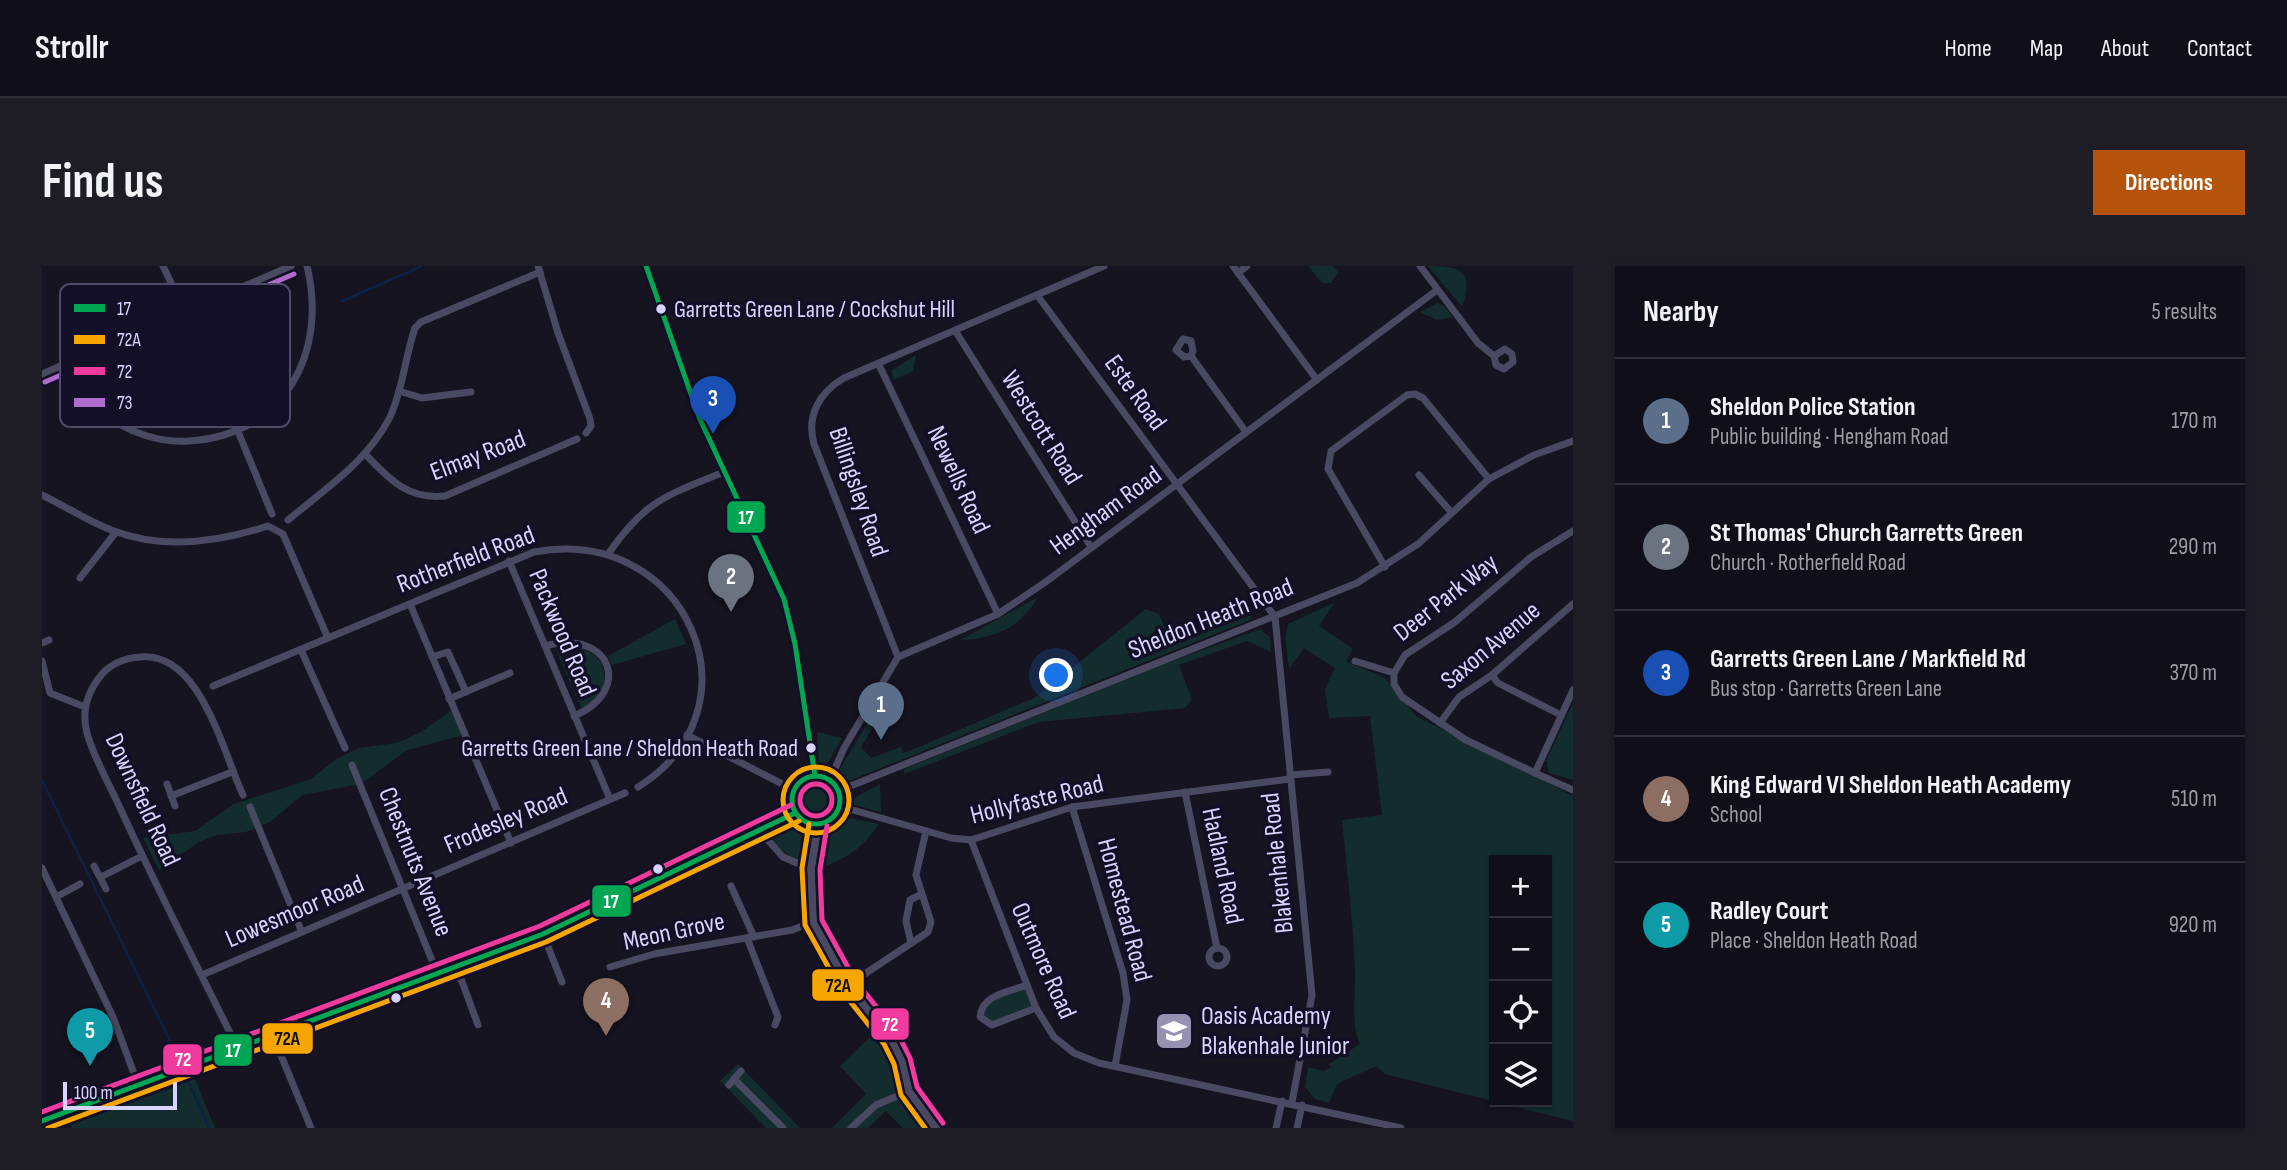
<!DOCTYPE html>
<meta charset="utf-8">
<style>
:root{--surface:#100f19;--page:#1e1d26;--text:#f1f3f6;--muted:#9c9ca2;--line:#302f38;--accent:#b45309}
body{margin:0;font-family:"Sofia Sans Condensed",sans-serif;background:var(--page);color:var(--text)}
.controls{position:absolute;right:21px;bottom:21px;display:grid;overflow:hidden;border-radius:0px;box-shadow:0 2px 5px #0004}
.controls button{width:63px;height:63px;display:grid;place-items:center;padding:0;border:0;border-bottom:2px solid var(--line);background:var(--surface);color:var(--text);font:35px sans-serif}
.scale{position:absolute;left:21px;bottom:18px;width:114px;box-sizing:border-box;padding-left:7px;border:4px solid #d9d4ff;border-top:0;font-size:19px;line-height:24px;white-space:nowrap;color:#d9d4ff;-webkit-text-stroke:5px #130f26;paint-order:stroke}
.you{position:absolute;left:1015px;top:410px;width:24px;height:24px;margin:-18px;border:5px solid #fff;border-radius:50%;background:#1a73e8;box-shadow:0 0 0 10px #1a73e833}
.badge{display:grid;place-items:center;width:46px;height:46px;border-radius:50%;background:var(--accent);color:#fff;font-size:23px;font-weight:700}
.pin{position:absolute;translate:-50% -58px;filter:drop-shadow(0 2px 4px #0008)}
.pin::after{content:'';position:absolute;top:37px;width:24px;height:21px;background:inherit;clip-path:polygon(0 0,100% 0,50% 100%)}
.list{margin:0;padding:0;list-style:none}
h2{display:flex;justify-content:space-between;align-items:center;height:91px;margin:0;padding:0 28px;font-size:30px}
h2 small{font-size:23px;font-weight:400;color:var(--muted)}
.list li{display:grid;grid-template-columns:46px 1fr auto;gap:21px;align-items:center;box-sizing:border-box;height:126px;padding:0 28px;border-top:2px solid var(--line)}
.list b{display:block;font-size:26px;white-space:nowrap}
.list p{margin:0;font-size:23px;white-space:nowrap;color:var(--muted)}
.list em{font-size:23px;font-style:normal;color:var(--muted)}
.icon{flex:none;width:38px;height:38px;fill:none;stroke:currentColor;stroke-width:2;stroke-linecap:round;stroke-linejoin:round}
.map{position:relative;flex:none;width:1531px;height:862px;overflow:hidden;border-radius:0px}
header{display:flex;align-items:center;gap:42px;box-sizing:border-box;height:98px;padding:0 35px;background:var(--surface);border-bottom:2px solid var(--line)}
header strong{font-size:33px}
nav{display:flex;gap:38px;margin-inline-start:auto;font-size:24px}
.intro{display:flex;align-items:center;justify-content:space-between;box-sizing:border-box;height:168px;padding:0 42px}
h1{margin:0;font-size:49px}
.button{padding:18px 32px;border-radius:0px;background:var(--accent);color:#fff;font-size:24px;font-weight:700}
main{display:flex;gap:42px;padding:0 42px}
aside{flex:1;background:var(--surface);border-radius:0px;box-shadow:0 2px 5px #0004}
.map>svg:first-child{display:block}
</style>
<header>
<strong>Strollr</strong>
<nav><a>Home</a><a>Map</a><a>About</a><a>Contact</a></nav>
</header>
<div class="intro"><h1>Find us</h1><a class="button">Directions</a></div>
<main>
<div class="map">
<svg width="1531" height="862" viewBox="0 0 1531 862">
<rect width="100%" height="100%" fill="#161421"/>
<g fill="#132c2d">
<polygon points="1266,0 1291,0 1296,6 1289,17 1280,17"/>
<path d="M1386 0C1420 0 1432 5 1420 41Z"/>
<polygon points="1395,37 1401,39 1411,51 1395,54 1378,46"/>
<polygon points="874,89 871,105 851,114 850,104"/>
<path d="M996 331C977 363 954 372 918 374Z"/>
<path d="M1292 337 1277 360 1311 383 1304 395 1343 412 1374 450 1531 530V855L1454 836H1505V594H1452V835L1343 808 1334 800 1295 818 1287 837 1273 833 1263 821 1266 801 1281 805 1289 802 1287 798 1318 778C1308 756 1314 728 1313 704 1311 654 1305 604 1300 554L1340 549 1328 450 1287 452 1283 423 1293 402 1262 382 1247 403 1243 372 1246 358Z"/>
<polygon points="1104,343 1117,348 1130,379 1210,349 1208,354 804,516 796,512 796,506 828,453 834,456 819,481 829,492 859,481 861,487 872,483 992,432"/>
<polygon points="633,353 644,378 570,399 566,390"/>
<polygon points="1218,363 1228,371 1229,386 1205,375 1137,399 1150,434 1143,442 997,456 862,508 862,503 1124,397"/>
<path d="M525 380C571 380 574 433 539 442L514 384Z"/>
<polygon points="1531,437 1531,514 1507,507 1504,495"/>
<polygon points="410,444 422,469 365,484 319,518 260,529 228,556 204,566 174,569 157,576 117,604 101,572 153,565 192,538 269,513 294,493 317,482 355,477 379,466"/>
<polygon points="775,466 800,472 784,500 777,497"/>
<circle cx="773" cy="534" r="16"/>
<polygon points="838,518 839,546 810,538 810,533"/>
<path d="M808 552 837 558C821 582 805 592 779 602L783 567Z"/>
<polygon points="753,563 766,575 763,597 748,591 729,574 744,564"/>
<polygon points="985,719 994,742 950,759 942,756 939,742 946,733"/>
<polygon points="831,768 859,813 868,838 886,862 861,862 844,845 826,862 790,862 824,828 798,800"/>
<polygon points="696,798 758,862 724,862 678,815"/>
<polygon points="153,813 173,862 30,862 29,859"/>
</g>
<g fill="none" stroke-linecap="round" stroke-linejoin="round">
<g stroke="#0d2144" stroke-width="2.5">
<polyline points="300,35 380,0"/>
<polyline points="77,124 83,118 114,118 215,74 231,48 243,41"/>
<polyline points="0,514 136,791"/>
<polyline points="147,817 167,862"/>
</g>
<g stroke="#4a4962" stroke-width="7">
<polyline points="121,0 143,46"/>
<polyline points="496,0 516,67 548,153 549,160 544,167"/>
<polyline points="1191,0 1275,114"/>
<polyline points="1378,0 1436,77 1452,90 1454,99 1462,103 1471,96 1470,88 1463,83 1452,90"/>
<polyline points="1196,7 1205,0"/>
<polyline points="995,29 1233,351 1270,729 1250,836"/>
<polyline points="914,66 1049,281"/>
<polyline points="1149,90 1142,91 1134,84 1141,73 1149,75 1151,85 1149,90 1204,166"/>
<path d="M27 96C36 115 47 133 63 147 85 167 119 177 147 175 243 169 286 87 265 0"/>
<polyline points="837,99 956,348"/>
<polyline points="0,108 249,0"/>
<polyline points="357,125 380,132 429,126"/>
<polyline points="195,163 230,248"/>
<path d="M323 188C347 213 366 234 403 230L535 173"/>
<polyline points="1377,209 1409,246"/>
<path d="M0 229C25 241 47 256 72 265 122 284 177 276 226 260L241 268 286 372"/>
<path d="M246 254C283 223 325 196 348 151 361 123 363 91 373 62L379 56 498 6"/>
<path d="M566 288C604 234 623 230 682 206"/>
<polyline points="467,295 568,533"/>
<polyline points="1343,301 1286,203 1289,185 1365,129 1373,128 1381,132 1447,213"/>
<polyline points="38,312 74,266"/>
<polyline points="368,338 469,577"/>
<polyline points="0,377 7,374"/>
<path d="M503 380C569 362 592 425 532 450"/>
<polyline points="259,384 303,482"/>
<polyline points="390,391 406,386 424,426"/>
<path d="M856 391 772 178C764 149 778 126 802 112L1062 0"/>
<polyline points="0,395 8,427 43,441"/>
<polyline points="1313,395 1352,407"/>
<polyline points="1450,409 1456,417 1519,449"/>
<path d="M171 420 492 286C646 258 723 442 596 521"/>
<polyline points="1531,424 1493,507 1531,524"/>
<polyline points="407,433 468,407"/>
<polyline points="1398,457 1417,431 1450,409 1531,338"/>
<polyline points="645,469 752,524"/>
<polyline points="310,499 396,709"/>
<polyline points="1493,507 1424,474 1360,431 1352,418 1352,407 1363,389 1413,356 1489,291 1531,265"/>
<polyline points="1248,509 1286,506"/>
<polyline points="788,514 802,482 856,391 956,348 1005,315 1395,24"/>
<polyline points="125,518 133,540"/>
<polyline points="796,525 1315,317 1376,278 1447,213 1492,189 1531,175"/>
<polyline points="1143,526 1175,682"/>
<polyline points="129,530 190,506"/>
<polyline points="797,540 909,572 929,574 1030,541 1248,513"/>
<polyline points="208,541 259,664"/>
<polyline points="1030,541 1081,707 1085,734 1073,800"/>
<polyline points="716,563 741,591 762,600"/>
<polyline points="929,574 994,742 1012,771 1032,787 1057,797 1359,862"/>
<polyline points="52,600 64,623"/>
<polyline points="0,602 71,751 97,821"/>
<polyline points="59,611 100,590"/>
<polyline points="689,620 712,671"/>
<polyline points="14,631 38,618"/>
<polyline points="501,668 520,716"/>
<polyline points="705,672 736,751 733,759"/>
<polyline points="869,677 864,655 868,634 878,629"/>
<circle cx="1176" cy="691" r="9"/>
<polyline points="568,701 612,688 750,664 771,656"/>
<polyline points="415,702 436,759"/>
<polyline points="160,709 583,527"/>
<polyline points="806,719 886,666 889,656 874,609 884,565"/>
<path d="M985 719C967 726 940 728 938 751L950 759 994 742"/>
<polyline points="231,770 269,862"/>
<path d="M196 783C157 703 116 625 79 544 68 519 52 493 45 467 39 445 46 425 60 408 70 397 84 392 98 391 158 385 180 484 201 529"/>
<polyline points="692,813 741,862"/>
<polyline points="687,819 699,805"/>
<polyline points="809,862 834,839 867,825"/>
<polyline points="1234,862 1240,835"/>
<polyline points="1255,862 1260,839"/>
</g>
<g stroke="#4a4962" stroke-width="8">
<polyline points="604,0 657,151 742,333 753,378 773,510"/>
<circle cx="774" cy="534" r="24"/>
<polyline points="776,559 769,603 771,656 806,719 849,773 860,795 867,825 894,862"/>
<polyline points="0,855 501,668 753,547"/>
</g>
<defs>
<g id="bus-1">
<polyline points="604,0 657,151 742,333 753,378 773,510"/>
<circle cx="774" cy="534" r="24"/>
<polyline points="0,855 501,668 753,547"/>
</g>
<g id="bus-2">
<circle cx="774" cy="534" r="33"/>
<polyline points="767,558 760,602 763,659 799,724 842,778 852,798 859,829 883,862"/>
<polyline points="6,862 504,676 757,555"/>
</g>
<g id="bus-3">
<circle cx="774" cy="534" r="16"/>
<polyline points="785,560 778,604 780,654 813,714 856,768 868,792 875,821 901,857"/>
<polyline points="0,846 498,660 749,539"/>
</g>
<polyline id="bus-4" points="3,116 252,8"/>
</defs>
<use href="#bus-1" stroke="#130f26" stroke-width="10"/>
<use href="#bus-2" stroke="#130f26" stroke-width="10"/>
<use href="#bus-3" stroke="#130f26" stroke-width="10"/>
<use href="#bus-4" stroke="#130f26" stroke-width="10"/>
<use href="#bus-1" stroke="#00a651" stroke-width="5"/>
<use href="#bus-2" stroke="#f7a600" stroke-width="5"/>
<use href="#bus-3" stroke="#f13a9d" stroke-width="5"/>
<use href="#bus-4" stroke="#b06ccc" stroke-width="5"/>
</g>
<defs>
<symbol id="school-square" viewBox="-11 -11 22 22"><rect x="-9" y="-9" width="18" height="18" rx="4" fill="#9591b1" stroke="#130f26"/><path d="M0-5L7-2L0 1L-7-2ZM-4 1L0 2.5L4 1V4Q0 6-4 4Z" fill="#fff"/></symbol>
</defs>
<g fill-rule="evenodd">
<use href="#school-square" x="1110" y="743" width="44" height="44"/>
</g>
<g fill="#d9d4ff" stroke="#130f26" stroke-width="2.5">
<circle cx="619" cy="43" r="6"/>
<circle cx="769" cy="482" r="6"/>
<circle cx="616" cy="603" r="6"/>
<circle cx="354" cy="732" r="6"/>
</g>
<g text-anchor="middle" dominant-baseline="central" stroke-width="7" stroke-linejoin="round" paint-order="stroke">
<g font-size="24" fill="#d9d4ff" stroke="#130f26" text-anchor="start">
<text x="632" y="43">Garretts Green Lane / Cockshut Hill</text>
<text x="756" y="482" text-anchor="end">Garretts Green Lane / Sheldon Heath Road</text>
</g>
<g font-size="26" fill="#d9d4ff" stroke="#130f26">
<text transform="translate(1093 127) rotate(54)">Este Road</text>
<text transform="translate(999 162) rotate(58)">Westcott Road</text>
<text transform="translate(436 190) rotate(-21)">Elmay Road</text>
<text transform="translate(916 214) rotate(65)">Newells Road</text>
<text transform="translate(816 226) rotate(71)">Billingsley Road</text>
<text transform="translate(1064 245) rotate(-36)">Hengham Road</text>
<text transform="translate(424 294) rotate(-21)">Rotherfield Road</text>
<text transform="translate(1404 332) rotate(-38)">Deer Park Way</text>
<text transform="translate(1169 353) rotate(-22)">Sheldon Heath Road</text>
<text transform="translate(520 367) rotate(67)">Packwood Road</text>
<text transform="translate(1449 380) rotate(-40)">Saxon Avenue</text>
<text transform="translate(100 534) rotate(65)">Downsfield Road</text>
<text transform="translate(995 534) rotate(-14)">Hollyfaste Road</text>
<text transform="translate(464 555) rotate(-23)">Frodesley Road</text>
<text transform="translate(373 596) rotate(68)">Chestnuts Avenue</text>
<text transform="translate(1236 597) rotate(-96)">Blakenhale Road</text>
<text transform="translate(1180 600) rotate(78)">Hadland Road</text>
<text transform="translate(1082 644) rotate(75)">Homestead Road</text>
<text transform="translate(253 646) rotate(-23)">Lowesmoor Road</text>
<text transform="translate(632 666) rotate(-12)">Meon Grove</text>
<text transform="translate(1001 695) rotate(66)">Outmore Road</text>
</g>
<g font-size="26" fill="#d9d4ff" stroke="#130f26" text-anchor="start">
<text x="1159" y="750">Oasis Academy<tspan x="1159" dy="30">Blakenhale Junior</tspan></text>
</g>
</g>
<rect x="18" y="18" width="230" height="143" rx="10" fill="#130f26" stroke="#4e4a67" stroke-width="2"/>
<rect x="32" y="38" width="31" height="8" fill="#00a651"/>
<rect x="32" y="69" width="31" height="9" fill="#f7a600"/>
<rect x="32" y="101" width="31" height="8" fill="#f13a9d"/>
<rect x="32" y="132" width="31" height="9" fill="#b06ccc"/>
<g font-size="19" fill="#d9d4ff">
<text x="75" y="49">17</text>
<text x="75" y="80">72A</text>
<text x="75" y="112">72</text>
<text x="75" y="143">73</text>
</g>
<g stroke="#130f26" stroke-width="2.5">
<rect x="684" y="234" width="40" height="34" rx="7" fill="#00a651"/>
<rect x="549" y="618" width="41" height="34" rx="7" fill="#00a651"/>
<rect x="769" y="702" width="54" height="34" rx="7" fill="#f7a600"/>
<rect x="828" y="741" width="40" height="34" rx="7" fill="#f13a9d"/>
<rect x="219" y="756" width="53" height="33" rx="7" fill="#f7a600"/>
<rect x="171" y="767" width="40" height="34" rx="7" fill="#00a651"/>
<rect x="120" y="777" width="41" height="33" rx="7" fill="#f13a9d"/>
</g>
<g font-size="19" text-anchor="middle" font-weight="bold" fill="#fff">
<text x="704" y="258">17</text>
<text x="569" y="642">17</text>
<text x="848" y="765">72</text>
<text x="191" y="791">17</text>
<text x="141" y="800">72</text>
</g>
<g font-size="19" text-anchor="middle" font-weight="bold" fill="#111">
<text x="796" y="726">72A</text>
<text x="245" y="779">72A</text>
</g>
</svg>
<div class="controls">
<button>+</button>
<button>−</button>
<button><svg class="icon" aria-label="locate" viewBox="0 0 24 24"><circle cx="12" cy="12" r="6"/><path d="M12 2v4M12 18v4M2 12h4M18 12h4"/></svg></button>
<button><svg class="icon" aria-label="layers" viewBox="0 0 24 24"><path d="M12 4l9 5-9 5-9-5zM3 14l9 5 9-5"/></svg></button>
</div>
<div class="scale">100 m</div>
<div class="you"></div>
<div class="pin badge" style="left:839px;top:474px;background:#5c6f8a">1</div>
<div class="pin badge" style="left:689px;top:346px;background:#6b7280">2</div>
<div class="pin badge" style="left:671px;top:168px;background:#1a4fb4">3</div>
<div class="pin badge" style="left:564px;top:770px;background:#8d6e63">4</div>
<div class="pin badge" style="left:48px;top:800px;background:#0f9aa8">5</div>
</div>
<aside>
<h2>Nearby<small>5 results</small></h2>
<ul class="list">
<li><span class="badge" style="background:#5c6f8a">1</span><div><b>Sheldon Police Station</b><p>Public building · Hengham Road</p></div><em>170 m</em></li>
<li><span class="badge" style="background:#6b7280">2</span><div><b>St Thomas' Church Garretts Green</b><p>Church · Rotherfield Road</p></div><em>290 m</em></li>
<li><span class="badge" style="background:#1a4fb4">3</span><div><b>Garretts Green Lane / Markfield Rd</b><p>Bus stop · Garretts Green Lane</p></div><em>370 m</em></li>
<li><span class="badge" style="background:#8d6e63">4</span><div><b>King Edward VI Sheldon Heath Academy</b><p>School</p></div><em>510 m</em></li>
<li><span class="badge" style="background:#0f9aa8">5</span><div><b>Radley Court</b><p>Place · Sheldon Heath Road</p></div><em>920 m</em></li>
</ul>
</aside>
</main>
